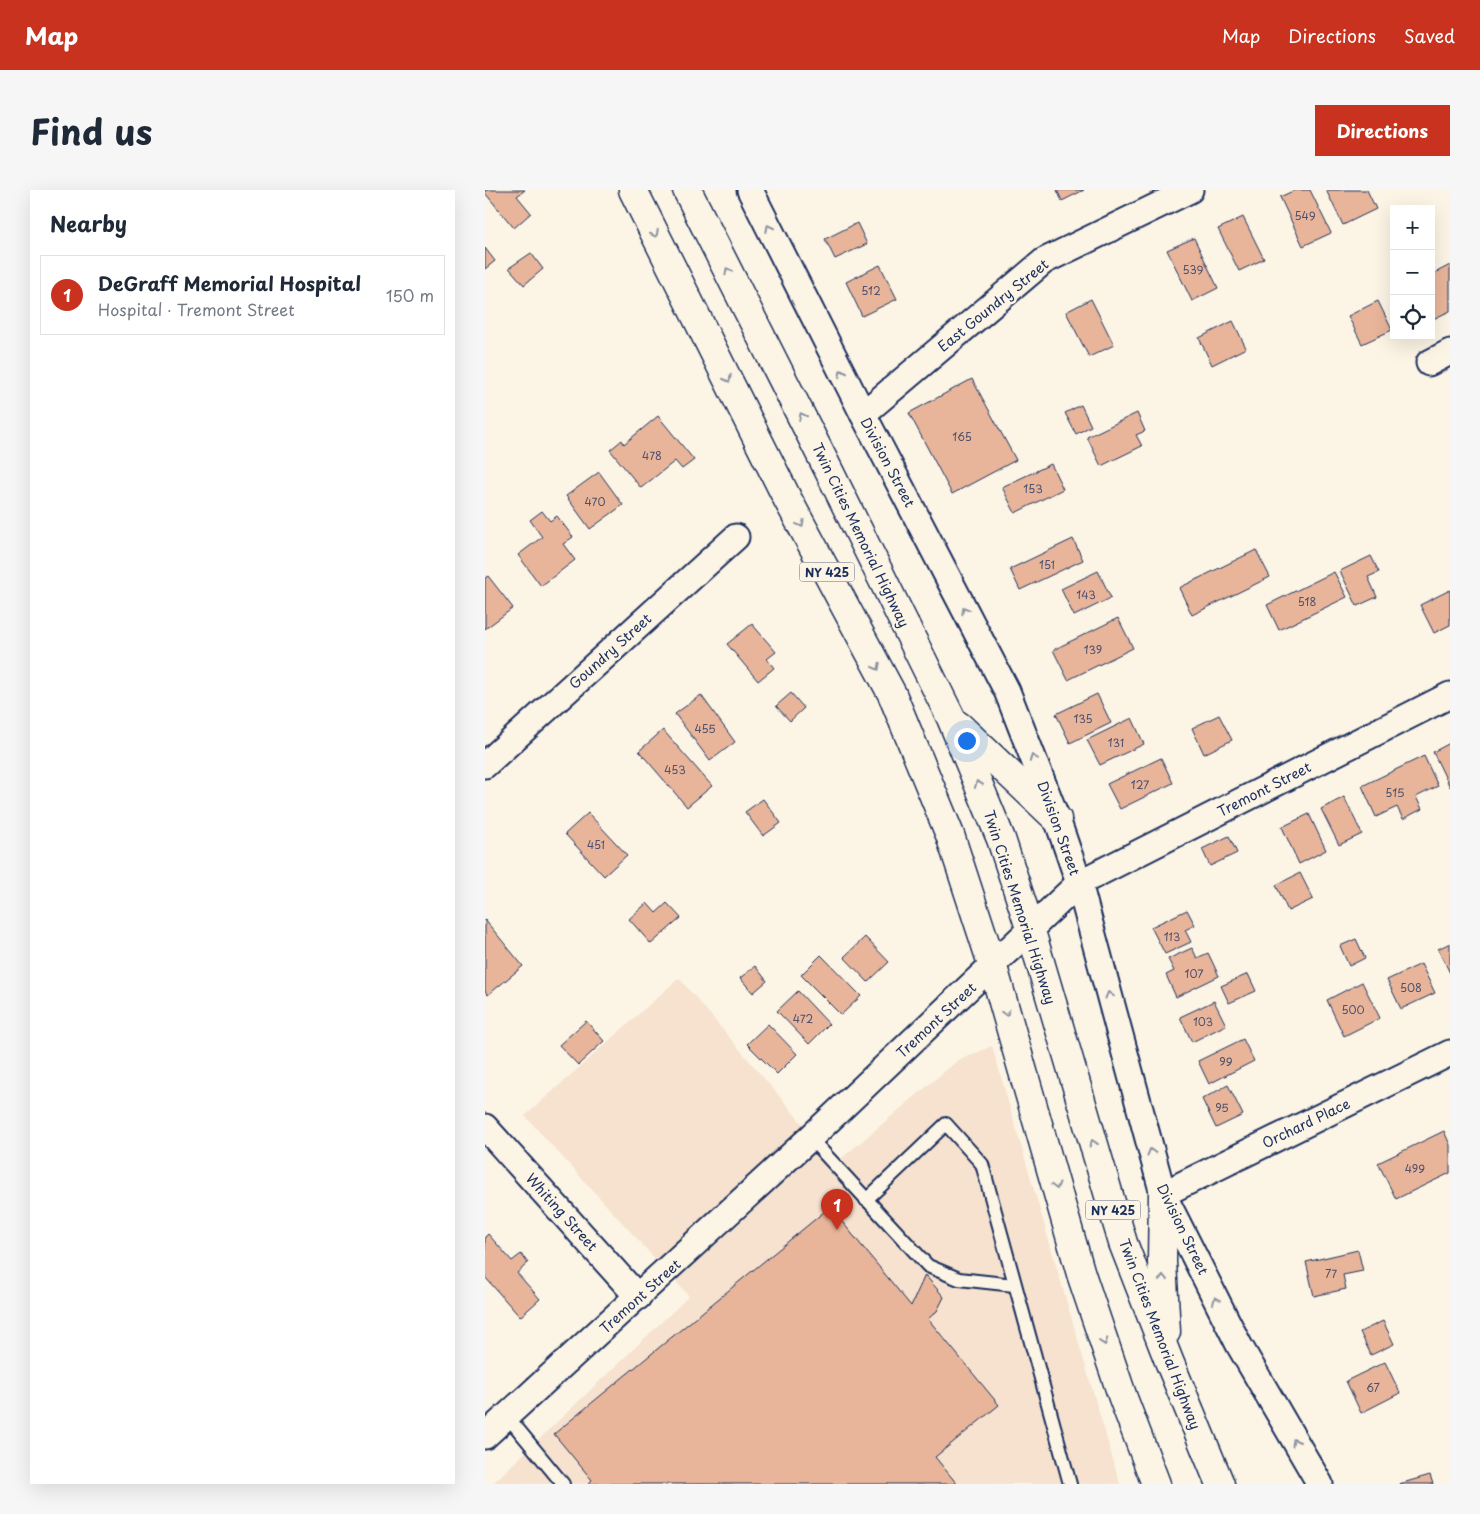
<!DOCTYPE html>
<meta charset="utf-8">
<style>
:root{--surface:#fff;--page:#f6f6f7;--text:#1f2937;--muted:#747a83;--line:#e0e1e3;--accent:#c8321e}
body{margin:0;font-family:"Playpen Sans",sans-serif;background:var(--page);color:var(--text)}
.controls{position:absolute;right:15px;top:15px;display:grid;overflow:hidden;border-radius:0px;box-shadow:0 5px 20px #0002}
.controls button{width:45px;height:45px;display:grid;place-items:center;padding:0;border:0;border-bottom:1px solid var(--line);background:var(--surface);color:var(--text);font:25px sans-serif}
.you{position:absolute;left:481px;top:550px;width:18px;height:18px;margin:-12px;border:4px solid #fff;border-radius:50%;background:#1a73e8;box-shadow:0 0 0 8px #1a73e833}
.badge{display:grid;place-items:center;width:32px;height:32px;border-radius:50%;background:var(--accent);color:#fff;font-size:16px;font-weight:700}
.pin{position:absolute;translate:-50% -41px;filter:drop-shadow(0 1px 2px #0008)}
.pin::after{content:'';position:absolute;top:26px;width:18px;height:15px;background:inherit;clip-path:polygon(0 0,100% 0,50% 100%)}
.list{margin:0;padding:0;list-style:none}
h2{display:flex;justify-content:space-between;align-items:center;height:65px;margin:0;padding:0 20px;font-size:21px}
h2 small{font-size:16px;font-weight:400;color:var(--muted)}
.list li{display:grid;grid-template-columns:32px 1fr auto;gap:15px;align-items:center;box-sizing:border-box;height:80px;margin:0 10px 10px;padding:0 10px;border:1px solid var(--line);border-radius:0px}
.list b{display:block;font-size:19px;white-space:nowrap}
.list p{margin:0;font-size:16px;white-space:nowrap;color:var(--muted)}
.list em{font-size:16px;font-style:normal;color:var(--muted)}
.icon{flex:none;width:28px;height:28px;fill:none;stroke:currentColor;stroke-width:2;stroke-linecap:round;stroke-linejoin:round}
.map{position:relative;flex:none;width:965px;height:1294px;overflow:hidden;border-radius:0px}
header{display:flex;align-items:center;gap:30px;box-sizing:border-box;height:70px;padding:0 25px;background:var(--accent);color:#fff}
header strong{font-size:24px}
nav{display:flex;gap:28px;margin-inline-start:auto;font-size:18px}
.intro{display:flex;align-items:center;justify-content:space-between;box-sizing:border-box;height:120px;padding:0 30px}
h1{margin:0;font-size:35px}
.button{padding:12px 22px;border-radius:0px;background:var(--accent);color:#fff;font-size:18px;font-weight:700}
main{display:flex;gap:30px;padding:0 30px}
aside{flex:1;background:var(--surface);border-radius:0px;box-shadow:0 5px 20px #0002}
.map>svg:first-child{display:block}
</style>
<header>
<strong>Map</strong>
<nav><a>Map</a><a>Directions</a><a>Saved</a></nav>
</header>
<div class="intro"><h1>Find us</h1><a class="button">Directions</a></div>
<main>
<aside>
<h2>Nearby<small></small></h2>
<ul class="list">
<li><span class="badge">1</span><div><b>DeGraff Memorial Hospital</b><p>Hospital · Tremont Street</p></div><em>150 m</em></li>
</ul>
</aside>
<div class="map">
<svg width="965" height="1294" viewBox="0 0 965 1294">
<rect width="100%" height="100%" fill="#fcf5e5"/>
<filter id="ink" filterUnits="userSpaceOnUse"><feTurbulence type="fractalNoise" baseFrequency=".02" numOctaves="2"/><feDisplacementMap in="SourceGraphic" scale="10" xChannelSelector="R" yChannelSelector="G"/><feConvolveMatrix kernelMatrix="1 2 1 2 8 2 1 2 1" color-interpolation-filters="sRGB"/></filter>
<g filter="url(#ink)">
<polygon fill="#f6e2ce" points="194,788 351,973 472,871 507,856 635,1294 7,1294 204,1106 40,926"/>
<g fill="#e8b59a" stroke="#1b2f5e">
<polygon points="0,0 40,0 32,6 46,23 29,38 0,3"/>
<polygon points="572,0 599,0 577,11"/>
<polygon points="810,0 825,0 846,43 818,56 795,7"/>
<polygon points="841,0 882,0 891,19 858,35"/>
<polygon points="758,27 779,69 754,81 733,39"/>
<polygon points="372,33 382,54 350,69 340,49"/>
<polygon points="709,48 733,98 707,111 682,60"/>
<polygon points="0,58 10,71 0,79"/>
<polygon points="46,63 58,79 39,95 24,78"/>
<polygon points="395,75 412,109 377,126 361,92"/>
<polygon points="965,75 965,121 946,130 946,85"/>
<polygon points="606,109 629,155 604,167 581,122"/>
<polygon points="893,111 907,140 877,154 863,126"/>
<polygon points="748,131 761,158 727,175 714,148"/>
<polygon points="487,189 531,270 467,304 424,223"/>
<polygon points="596,215 606,236 591,244 580,223"/>
<polygon points="652,223 660,241 651,245 657,256 616,276 602,247"/>
<polygon points="173,226 209,270 197,279 190,271 156,298 125,260 137,250 139,254"/>
<polygon points="566,274 578,299 530,323 517,297"/>
<polygon points="114,282 138,315 105,339 81,306"/>
<polygon points="57,321 65,331 72,326 88,347 78,354 90,370 56,396 33,365 57,347 45,330"/>
<polygon points="588,349 598,370 535,400 525,379"/>
<polygon points="771,360 785,387 707,425 694,398"/>
<polygon points="886,366 894,382 883,387 892,407 872,416 855,381"/>
<polygon points="613,381 626,408 589,426 576,399"/>
<polygon points="849,382 862,407 794,440 782,415"/>
<polygon points="3,386 28,418 0,439 0,388"/>
<polygon points="965,400 965,435 949,443 935,415"/>
<polygon points="633,428 648,458 583,490 568,460"/>
<polygon points="267,434 291,462 282,469 289,478 273,491 242,454"/>
<polygon points="306,503 319,518 305,531 291,516"/>
<polygon points="612,504 626,533 585,553 571,524"/>
<polygon points="216,505 250,552 225,571 190,524"/>
<polygon points="734,525 747,550 719,564 707,538"/>
<polygon points="647,528 659,554 615,575 602,550"/>
<polygon points="178,540 227,596 202,617 154,561"/>
<polygon points="965,553 965,597 948,562"/>
<polygon points="939,566 953,596 931,607 937,619 918,629 912,617 891,627 877,596"/>
<polygon points="676,568 688,593 635,619 622,594"/>
<polygon points="859,607 877,644 854,655 836,619"/>
<polygon points="278,609 296,633 278,646 260,622"/>
<polygon points="103,623 142,665 119,686 80,644"/>
<polygon points="824,624 841,660 814,674 797,637"/>
<polygon points="744,646 752,663 725,676 717,659"/>
<polygon points="815,683 828,709 803,721 791,695"/>
<polygon points="162,713 171,723 182,713 196,728 166,754 144,729"/>
<polygon points="702,720 710,735 700,740 706,752 680,764 666,737"/>
<polygon points="0,730 38,776 3,805 0,801"/>
<polygon points="380,747 404,772 383,792 359,767"/>
<polygon points="871,749 880,768 864,776 855,756"/>
<polygon points="965,753 965,783 953,759"/>
<polygon points="707,758 712,768 723,763 734,786 691,807 681,785 689,781 683,769"/>
<polygon points="336,765 376,806 356,825 316,785"/>
<polygon points="936,774 950,803 916,819 902,790"/>
<polygon points="270,776 282,791 268,803 255,788"/>
<polygon points="763,784 771,801 744,813 736,796"/>
<polygon points="877,792 895,828 859,846 842,810"/>
<polygon points="313,801 344,834 324,854 292,821"/>
<polygon points="729,811 741,835 707,852 695,827"/>
<polygon points="101,831 119,851 93,875 74,855"/>
<polygon points="283,834 312,864 292,884 262,854"/>
<polygon points="758,849 769,871 724,894 713,871"/>
<polygon points="743,895 758,925 731,938 717,909"/>
<polygon points="959,941 965,955 965,983 911,1009 893,973"/>
<polygon points="345,1017 426,1116 440,1085 459,1107 452,1121 443,1129 514,1215 450,1267 472,1294 103,1294 107,1290 69,1244"/>
<polygon points="3,1044 27,1071 36,1064 43,1073 32,1083 55,1109 35,1127 0,1087 0,1047"/>
<polygon points="873,1060 878,1081 858,1085 861,1099 829,1106 821,1072"/>
<polygon points="898,1131 909,1154 886,1165 875,1142"/>
<polygon points="900,1172 915,1203 876,1223 861,1191"/>
<polygon points="945,1285 948,1294 914,1294"/>
</g>
<g fill="none" stroke-linecap="round" stroke-linejoin="round">
<defs>
<g id="service">
<polyline points="325,948 443,1076 474,1089 529,1095"/>
<polyline points="381,1010 461,934 497,974 585,1294"/>
<polyline points="22,1226 78,1294"/>
</g>
<g id="minor">
<polyline points="265,0 378,224 522,501 572,629 594,693 678,1004 754,1155 835,1294"/>
<polyline points="944,173 965,162"/>
<polyline points="378,224 559,71 705,0"/>
<polyline points="0,575 251,347"/>
<polyline points="0,937 153,1107"/>
<polyline points="678,1004 965,863"/>
<polyline points="0,1246 325,948 594,693 965,505"/>
</g>
<g id="primary">
<polyline points="148,0 303,310 407,504 465,645 508,777 596,1084 638,1208 671,1294"/>
<polyline points="202,0 344,281 466,528 516,649 545,738 638,1053 684,1171 735,1294"/>
<polyline points="474,536 572,629"/>
<polyline points="678,1004 677,1072 681,1142"/>
</g>
</defs>
<use href="#service" stroke="#1b2f5e" stroke-width="16"/>
<use href="#minor" stroke="#1b2f5e" stroke-width="29"/>
<use href="#primary" stroke="#1b2f5e" stroke-width="31"/>
<use href="#service" stroke="#fcf5e5" stroke-width="12"/>
<use href="#minor" stroke="#fcf5e5" stroke-width="25"/>
<use href="#primary" stroke="#fcf5e5" stroke-width="28"/>
</g>
<defs><path id="oneway-chevron" d="M-2-3.5L2.5 0L-2 3.5" fill="none" stroke-width="1.6" stroke-linecap="round" stroke-linejoin="round" transform="scale(1.25)"/></defs>
<g stroke="#8c92a2">
<use href="#oneway-chevron" transform="translate(284 38) rotate(-117)"/>
<use href="#oneway-chevron" transform="translate(170 44) rotate(63)"/>
<use href="#oneway-chevron" transform="translate(243 81) rotate(-117)"/>
<use href="#oneway-chevron" transform="translate(357 183) rotate(-117)"/>
<use href="#oneway-chevron" transform="translate(243 189) rotate(63)"/>
<use href="#oneway-chevron" transform="translate(317 226) rotate(-117)"/>
<use href="#oneway-chevron" transform="translate(316 334) rotate(62)"/>
<use href="#oneway-chevron" transform="translate(480 420) rotate(-118)"/>
<use href="#oneway-chevron" transform="translate(392 477) rotate(62)"/>
<use href="#oneway-chevron" transform="translate(548 568) rotate(-111)"/>
<use href="#oneway-chevron" transform="translate(493 594) rotate(-112)"/>
<use href="#oneway-chevron" transform="translate(624 805) rotate(-105)"/>
<use href="#oneway-chevron" transform="translate(521 823) rotate(74)"/>
<use href="#oneway-chevron" transform="translate(608 953) rotate(-107)"/>
<use href="#oneway-chevron" transform="translate(666 962) rotate(-105)"/>
<use href="#oneway-chevron" transform="translate(571 996) rotate(74)"/>
<use href="#oneway-chevron" transform="translate(678 1088) rotate(-92)"/>
<use href="#oneway-chevron" transform="translate(731 1110) rotate(-115)"/>
<use href="#oneway-chevron" transform="translate(619 1152) rotate(71)"/>
<use href="#oneway-chevron" transform="translate(810 1252) rotate(-120)"/>
</g>
</g>
<g text-anchor="middle" dominant-baseline="central" stroke-width="5" stroke-linejoin="round" paint-order="stroke">
<g font-size="11" fill="#4e506d">
<text x="820" y="25">549</text>
<text x="708" y="79">539</text>
<text x="386" y="100">512</text>
<text x="477" y="246">165</text>
<text x="167" y="265">478</text>
<text x="548" y="298">153</text>
<text x="110" y="311">470</text>
<text x="562" y="374">151</text>
<text x="601" y="404">143</text>
<text x="822" y="411">518</text>
<text x="608" y="459">139</text>
<text x="598" y="528">135</text>
<text x="220" y="538">455</text>
<text x="631" y="552">131</text>
<text x="190" y="579">453</text>
<text x="655" y="594">127</text>
<text x="910" y="602">515</text>
<text x="111" y="654">451</text>
<text x="687" y="746">113</text>
<text x="709" y="783">107</text>
<text x="926" y="797">508</text>
<text x="868" y="819">500</text>
<text x="318" y="828">472</text>
<text x="718" y="831">103</text>
<text x="741" y="871">99</text>
<text x="737" y="917">95</text>
<text x="930" y="978">499</text>
<text x="846" y="1083">77</text>
<text x="888" y="1197">67</text>
</g>
<g fill="#fcf5e5" stroke="#5e6a86" stroke-width="1">
<rect x="314.5" y="372.5" width="55" height="19" rx="4"/>
<rect x="600.5" y="1010.5" width="55" height="19" rx="4"/>
</g>
<g font-size="12" font-weight="bold" fill="#1b2f5e">
<text x="342" y="382">NY 425</text>
<text x="628" y="1020">NY 425</text>
</g>
<g font-size="14" fill="#1b2f5e" stroke="#fcf5e5">
<text transform="translate(508 115) rotate(-39)">East Goundry Street</text>
<text transform="translate(403 272) rotate(62)">Division Street</text>
<text transform="translate(376 345) rotate(64)">Twin Cities Memorial Highway</text>
<text transform="translate(125 461) rotate(-42)">Goundry Street</text>
<text transform="translate(779 599) rotate(-27)">Tremont Street</text>
<text transform="translate(574 638) rotate(70)">Division Street</text>
<text transform="translate(535 717) rotate(72)">Twin Cities Memorial Highway</text>
<text transform="translate(451 830) rotate(-43)">Tremont Street</text>
<text transform="translate(821 933) rotate(-26)">Orchard Place</text>
<text transform="translate(77 1022) rotate(48)">Whiting Street</text>
<text transform="translate(698 1039) rotate(64)">Division Street</text>
<text transform="translate(155 1106) rotate(-42)">Tremont Street</text>
<text transform="translate(675 1144) rotate(69)">Twin Cities Memorial Highway</text>
</g>
</g>
</svg>
<div class="controls">
<button>+</button>
<button>−</button>
<button><svg class="icon" aria-label="locate" viewBox="0 0 24 24"><circle cx="12" cy="12" r="6"/><path d="M12 2v4M12 18v4M2 12h4M18 12h4"/></svg></button>
</div>
<div class="you"></div>
<div class="pin badge" style="left:352px;top:1040px">1</div>
</div>
</main>
